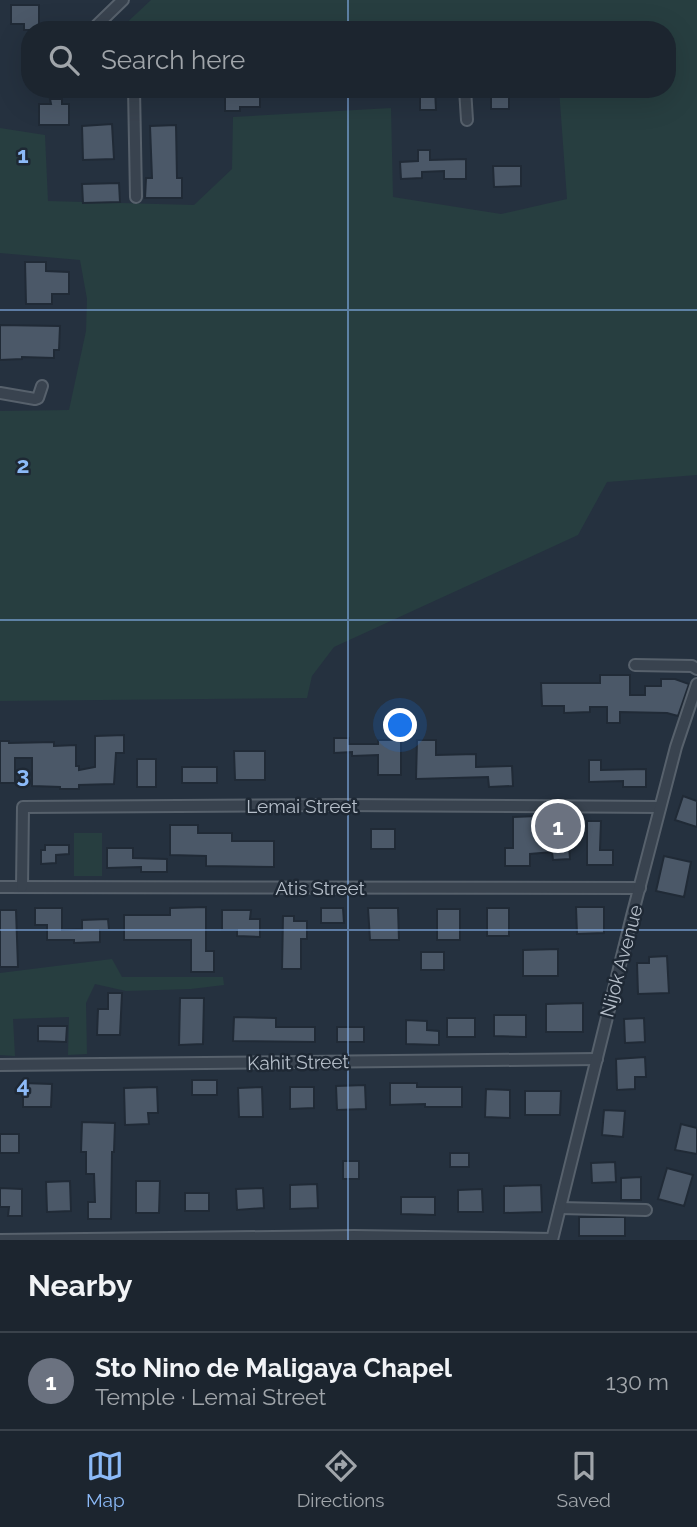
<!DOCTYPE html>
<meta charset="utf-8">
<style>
:root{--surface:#1c252f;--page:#252d37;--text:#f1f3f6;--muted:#a0a5aa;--line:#3a424b;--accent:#8cbaf8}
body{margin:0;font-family:Raleway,sans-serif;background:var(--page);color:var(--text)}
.you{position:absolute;left:401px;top:726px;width:24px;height:24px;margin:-18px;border:5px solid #fff;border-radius:50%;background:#1a73e8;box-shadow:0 0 0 10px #1a73e833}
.badge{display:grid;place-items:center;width:46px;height:46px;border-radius:50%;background:var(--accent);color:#fff;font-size:23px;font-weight:700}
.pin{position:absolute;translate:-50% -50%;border:4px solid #fff;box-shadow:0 2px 7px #0006}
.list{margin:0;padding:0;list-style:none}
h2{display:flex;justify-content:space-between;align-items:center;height:91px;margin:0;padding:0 28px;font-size:30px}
h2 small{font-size:23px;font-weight:400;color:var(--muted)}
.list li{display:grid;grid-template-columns:46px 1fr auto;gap:21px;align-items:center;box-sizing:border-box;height:98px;padding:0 28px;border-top:2px solid var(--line)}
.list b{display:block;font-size:26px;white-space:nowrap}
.list p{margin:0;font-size:23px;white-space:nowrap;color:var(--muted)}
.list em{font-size:23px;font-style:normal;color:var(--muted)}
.icon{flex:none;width:38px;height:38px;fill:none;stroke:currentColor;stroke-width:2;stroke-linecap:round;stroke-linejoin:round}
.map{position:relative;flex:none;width:697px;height:1240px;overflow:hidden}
.search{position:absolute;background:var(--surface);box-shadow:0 7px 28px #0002;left:21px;right:21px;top:21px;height:77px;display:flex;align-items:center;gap:18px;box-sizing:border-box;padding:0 24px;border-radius:28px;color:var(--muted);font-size:26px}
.sheet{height:189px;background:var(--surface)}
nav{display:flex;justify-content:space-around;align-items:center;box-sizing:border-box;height:98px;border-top:2px solid var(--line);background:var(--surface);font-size:19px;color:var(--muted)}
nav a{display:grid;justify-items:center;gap:4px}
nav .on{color:var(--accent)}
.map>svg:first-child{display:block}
</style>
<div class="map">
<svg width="697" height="1240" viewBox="0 0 697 1240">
<rect width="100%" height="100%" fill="#25313f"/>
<g fill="#273e40">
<polygon points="151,0 697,0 697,475 607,482 578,535 334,647 312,676 307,698 0,701 0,411 69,410 86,331 87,299 80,260 0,253 0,128 45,135 48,201 194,205 232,169 233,117 391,108 393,197 501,214 567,199 559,89 667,89 667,30 327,30 326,26 120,29"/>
<rect x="74" y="833" width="28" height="43"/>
<polygon points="112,959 122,977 223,977 224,985 191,989 126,991 95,984 86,1003 87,1054 68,1055 69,1017 13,1019 15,1056 0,1055 0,973"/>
</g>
<g fill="#4b5868" stroke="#202a36" stroke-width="2">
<polygon points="11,5 39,5 39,30 24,30 24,24 11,24"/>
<polygon points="420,89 435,89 436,110 420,110"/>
<rect x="491" y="89" width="18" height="20"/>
<polygon points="225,93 260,93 260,107 240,107 240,111 225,111"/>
<polygon points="50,99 62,99 62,104 69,104 69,125 39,125 39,104 51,104"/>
<polygon points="112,124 114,159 83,160 82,126"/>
<polygon points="176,125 177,178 182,178 182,198 145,198 146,178 152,178 150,126"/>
<polygon points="418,150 430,150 430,160 466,159 466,179 444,179 444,171 422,172 422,178 401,179 400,162 418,161"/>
<polygon points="493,166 521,166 521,186 494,187"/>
<polygon points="119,183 120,202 83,203 82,184"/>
<polygon points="25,262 46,262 46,271 69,272 69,294 52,294 52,304 26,304"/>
<polygon points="0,325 60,326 59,350 54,350 54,358 22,357 22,359 0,360"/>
<polygon points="600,675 630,675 630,695 645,695 645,686 661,686 661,679 675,679 689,684 678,716 667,713 620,712 620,723 607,723 607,707 590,707 590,712 564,713 564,706 542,706 541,683 600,683"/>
<polygon points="124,735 124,753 116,753 114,784 79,785 79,789 60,789 60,787 32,786 32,758 15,758 15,783 0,783 0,741 9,741 9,743 54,742 54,746 76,745 76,766 79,766 79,770 95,767 95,736"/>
<polygon points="334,738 349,738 349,744 378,744 378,740 401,740 401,775 378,775 378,755 352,756 352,752 334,753"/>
<polygon points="417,740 436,740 436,755 476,754 476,767 512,766 513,786 489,787 488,777 416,779"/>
<polygon points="234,751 265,751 265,780 235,780"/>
<rect x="137" y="759" width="19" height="28"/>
<polygon points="589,760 601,760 601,770 646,769 646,787 623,787 623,781 589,782"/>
<rect x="182" y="767" width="35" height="16"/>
<polygon points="683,796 697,801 697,827 675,820"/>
<polygon points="562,815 564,844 569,846 570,859 553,860 552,852 530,854 530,866 505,866 505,848 513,848 513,817"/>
<polygon points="587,821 601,821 600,850 613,850 613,865 587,865"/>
<polygon points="170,825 198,825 198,833 232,833 232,841 274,841 274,867 206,866 206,856 170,855"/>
<rect x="371" y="829" width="24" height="20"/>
<polygon points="45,845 69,845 69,854 56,855 56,863 41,864 41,850 45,850"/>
<polygon points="107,848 133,848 133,858 167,859 167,872 141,872 141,867 107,868"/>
<polygon points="664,856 691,862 684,897 656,891"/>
<polygon points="206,907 206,951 214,951 214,972 191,972 191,940 124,940 124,915 170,915 170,908"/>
<polygon points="576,907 604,907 604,933 577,934"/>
<polygon points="35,908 62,908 62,930 82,929 82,920 108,919 109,930 100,930 100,942 74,943 74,940 47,940 47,925 35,925"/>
<polygon points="321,908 343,908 344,923 321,923"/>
<polygon points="368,908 398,908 399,940 370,940"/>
<rect x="487" y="908" width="22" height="28"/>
<rect x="437" y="909" width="23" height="31"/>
<polygon points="0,910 16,910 18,967 0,967"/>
<polygon points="222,910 251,910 250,919 260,919 260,937 237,936 237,930 222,930"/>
<polygon points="283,916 294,916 294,921 307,921 307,939 301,939 301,969 282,969"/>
<polygon points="558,949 558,976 523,976 523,950"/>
<rect x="421" y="952" width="23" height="18"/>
<polygon points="667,956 669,993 638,994 637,963 649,963 649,957"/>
<polygon points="108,993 122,993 120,1035 97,1035 98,1009 108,1009"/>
<polygon points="180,998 204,998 203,1044 179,1045"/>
<polygon points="583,1003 583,1032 546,1032 546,1004"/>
<polygon points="494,1015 526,1015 526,1037 494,1036"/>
<polygon points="234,1017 276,1018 276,1027 315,1027 315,1042 233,1041"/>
<rect x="447" y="1018" width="28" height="19"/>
<polygon points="644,1018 645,1042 625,1043 624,1019"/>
<polygon points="406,1020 427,1021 427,1030 439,1031 439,1045 406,1044"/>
<polygon points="38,1026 67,1026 66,1042 38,1041"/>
<rect x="337" y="1027" width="27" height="15"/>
<polygon points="645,1057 646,1077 635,1077 635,1089 617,1090 616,1059"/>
<rect x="192" y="1080" width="25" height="15"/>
<polygon points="23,1083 52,1084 51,1107 23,1107"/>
<polygon points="390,1083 417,1083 417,1087 462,1087 462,1107 425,1107 425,1104 390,1105"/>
<polygon points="365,1085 366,1109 337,1110 336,1086"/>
<polygon points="157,1087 158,1113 148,1113 149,1124 125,1125 124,1088"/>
<polygon points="262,1087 263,1117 239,1117 238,1088"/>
<polygon points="290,1087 314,1087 314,1108 290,1109"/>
<polygon points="486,1089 510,1090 510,1118 485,1117"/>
<polygon points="525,1091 561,1091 560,1115 525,1115"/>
<polygon points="604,1110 625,1111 623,1137 602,1135"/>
<polygon points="82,1122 115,1123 114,1152 112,1152 111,1219 88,1219 88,1202 95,1202 94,1174 86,1174 86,1152 81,1152"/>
<polygon points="681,1124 697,1128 697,1154 675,1150"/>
<rect x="0" y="1134" width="19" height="19"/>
<rect x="450" y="1153" width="19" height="14"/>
<rect x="343" y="1161" width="16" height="18"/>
<polygon points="615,1162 616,1182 592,1183 591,1163"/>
<polygon points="667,1168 693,1175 684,1206 658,1199"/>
<polygon points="641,1177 641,1200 621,1200 621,1178"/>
<polygon points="70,1181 71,1211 47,1212 46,1182"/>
<polygon points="136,1181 160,1181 159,1213 136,1213"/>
<polygon points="317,1184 318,1208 290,1209 290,1185"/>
<polygon points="541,1185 542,1212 504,1213 504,1186"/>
<polygon points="0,1188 22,1189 22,1216 8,1216 9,1207 0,1207"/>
<polygon points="263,1188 264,1208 237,1210 236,1189"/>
<polygon points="482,1189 483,1212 458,1212 458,1190"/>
<rect x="185" y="1193" width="24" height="18"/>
<polygon points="401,1197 435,1197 435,1215 401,1214"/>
<rect x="579" y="1217" width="46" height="19"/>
</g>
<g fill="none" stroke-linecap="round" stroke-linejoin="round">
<defs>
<g id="street">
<polyline points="92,30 123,0"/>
<polyline points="134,89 136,197"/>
<polyline points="465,89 467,120"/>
<polyline points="0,393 35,399 38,398 42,386"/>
<polyline points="635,665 692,666 697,669"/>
<polyline points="0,887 640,888"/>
<polyline points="22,887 23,807 340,805 660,807"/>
<polyline points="0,1065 597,1059"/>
<polyline points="560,1208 646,1210"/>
<polyline points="0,1240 354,1236 552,1239"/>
<polyline points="552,1240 632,916 676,747 697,684"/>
</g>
</defs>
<use href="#street" stroke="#57616c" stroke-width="14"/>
<use href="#street" stroke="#39434f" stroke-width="10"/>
</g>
<path fill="none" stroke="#8cbaf8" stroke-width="2" stroke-opacity="0.55" d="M348 0V30M348 89V1240M0 310H697M0 620H697M0 930H697"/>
<g text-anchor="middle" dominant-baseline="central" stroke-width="5" stroke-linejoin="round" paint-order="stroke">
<g font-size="19" fill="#b5bec9" stroke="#1e2834">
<text x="302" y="806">Lemai Street</text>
<text x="320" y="888">Atis Street</text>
<text transform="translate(621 961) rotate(-75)">Nijok Avenue</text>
<text transform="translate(298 1062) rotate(-1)">Kahit Street</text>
</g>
</g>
<g font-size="23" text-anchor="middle" font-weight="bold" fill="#8cbaf8" stroke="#1e2834" stroke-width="5" stroke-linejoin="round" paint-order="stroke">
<text x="23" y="163">1</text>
<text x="23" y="473">2</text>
<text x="23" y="783">3</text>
<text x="23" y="1093">4</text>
</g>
</svg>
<div class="you"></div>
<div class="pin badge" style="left:558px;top:826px;background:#6b7280">1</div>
<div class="search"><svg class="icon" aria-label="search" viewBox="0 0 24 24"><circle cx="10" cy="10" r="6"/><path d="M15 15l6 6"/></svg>Search here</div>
</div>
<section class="sheet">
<h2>Nearby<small></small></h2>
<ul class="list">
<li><span class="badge" style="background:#6b7280">1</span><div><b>Sto Nino de Maligaya Chapel</b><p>Temple · Lemai Street</p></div><em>130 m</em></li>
</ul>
</section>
<nav>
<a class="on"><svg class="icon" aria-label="map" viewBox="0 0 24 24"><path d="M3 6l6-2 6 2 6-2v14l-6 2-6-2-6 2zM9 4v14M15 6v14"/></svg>Map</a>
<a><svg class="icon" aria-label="directions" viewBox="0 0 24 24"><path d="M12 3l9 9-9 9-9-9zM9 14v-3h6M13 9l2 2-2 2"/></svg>Directions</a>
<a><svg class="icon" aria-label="saved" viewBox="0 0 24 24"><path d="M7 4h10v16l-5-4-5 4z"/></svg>Saved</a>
</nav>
